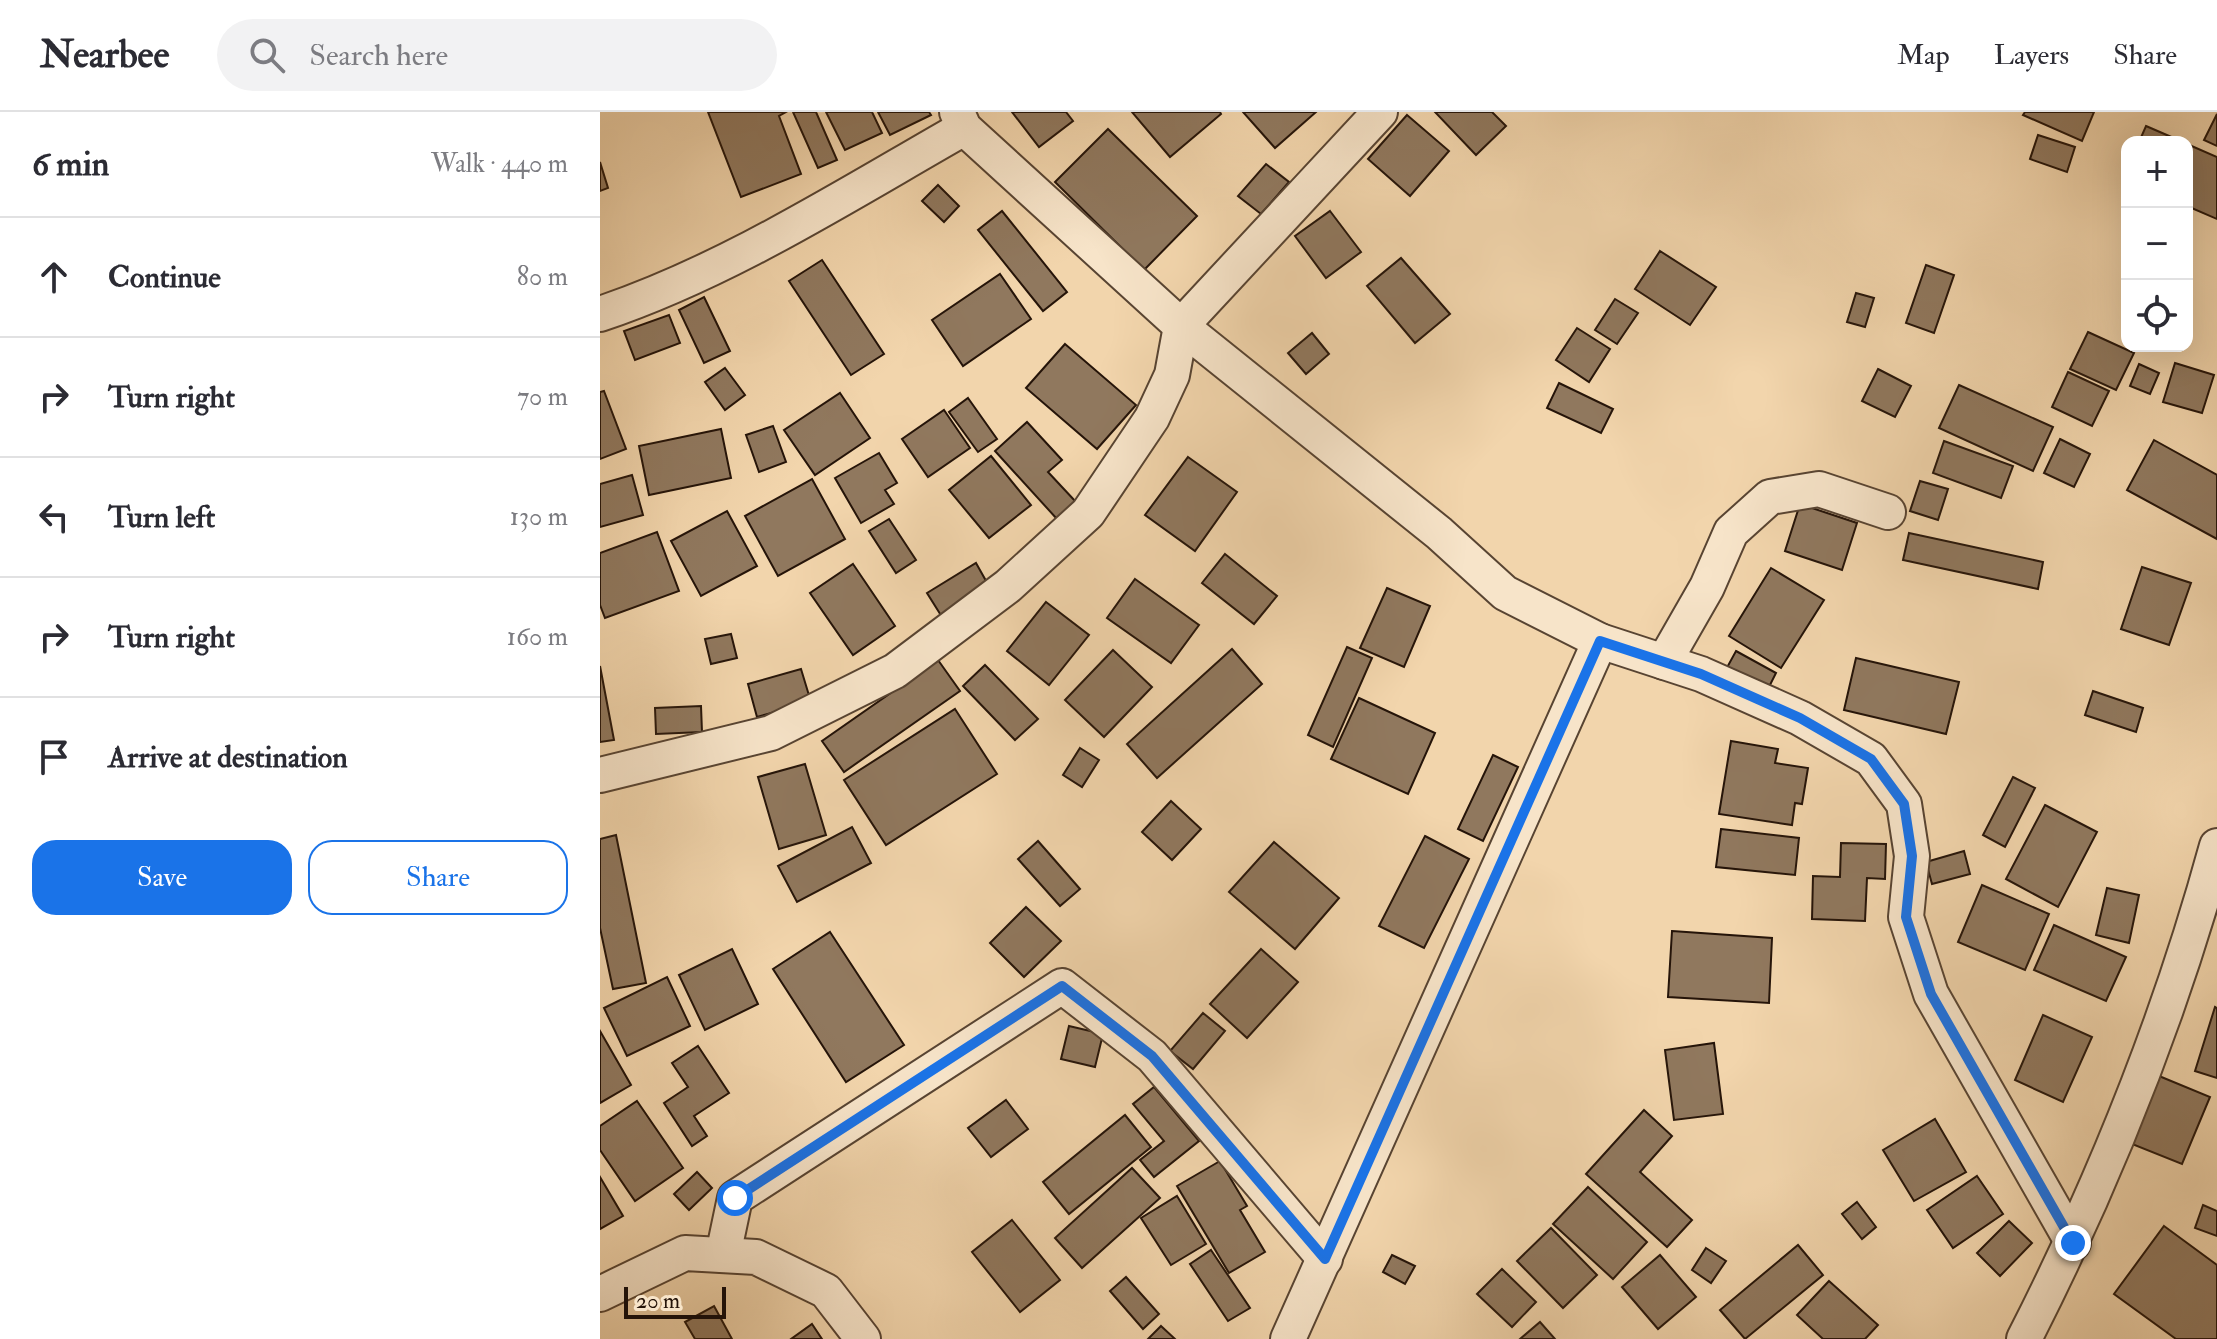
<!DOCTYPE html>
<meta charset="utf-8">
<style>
:root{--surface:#fff;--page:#f2f2f3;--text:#2b2b33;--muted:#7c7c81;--line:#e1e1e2;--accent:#1a73e8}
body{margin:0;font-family:"IM FELL Double Pica",serif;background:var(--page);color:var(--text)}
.controls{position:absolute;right:24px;top:24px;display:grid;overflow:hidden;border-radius:16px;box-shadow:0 8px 32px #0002}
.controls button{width:72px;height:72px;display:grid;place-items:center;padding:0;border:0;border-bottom:2px solid var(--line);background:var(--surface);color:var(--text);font:40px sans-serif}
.scale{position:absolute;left:24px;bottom:20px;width:102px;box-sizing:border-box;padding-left:8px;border:4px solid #251409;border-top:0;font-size:22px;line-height:28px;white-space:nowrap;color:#251409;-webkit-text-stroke:6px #f7e4c9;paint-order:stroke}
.stop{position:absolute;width:24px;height:24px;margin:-18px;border:6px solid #1a73e8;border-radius:50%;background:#fff}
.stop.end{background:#1a73e8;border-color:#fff;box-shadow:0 2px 8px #0008}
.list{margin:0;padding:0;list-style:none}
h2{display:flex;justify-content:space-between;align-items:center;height:104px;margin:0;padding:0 32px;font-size:34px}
h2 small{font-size:26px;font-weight:400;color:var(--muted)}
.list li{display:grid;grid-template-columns:52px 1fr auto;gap:24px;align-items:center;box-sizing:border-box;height:120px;padding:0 32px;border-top:2px solid var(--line)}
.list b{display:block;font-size:30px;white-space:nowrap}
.list em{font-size:26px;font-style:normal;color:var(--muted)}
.actions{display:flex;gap:16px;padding:24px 32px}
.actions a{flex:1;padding:18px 0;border:2px solid var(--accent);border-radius:24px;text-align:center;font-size:28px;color:var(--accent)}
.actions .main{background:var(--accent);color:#fff}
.icon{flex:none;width:44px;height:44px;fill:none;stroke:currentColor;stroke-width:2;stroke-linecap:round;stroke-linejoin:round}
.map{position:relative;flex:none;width:1617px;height:1227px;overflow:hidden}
header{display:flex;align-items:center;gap:48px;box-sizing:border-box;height:112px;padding:0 40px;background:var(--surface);border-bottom:2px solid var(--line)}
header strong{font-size:38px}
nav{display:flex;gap:44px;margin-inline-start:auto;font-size:28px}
.search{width:560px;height:72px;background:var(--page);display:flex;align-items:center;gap:20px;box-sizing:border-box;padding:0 28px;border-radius:44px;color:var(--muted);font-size:30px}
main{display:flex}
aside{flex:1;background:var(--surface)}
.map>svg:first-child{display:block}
</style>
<header>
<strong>Nearbee</strong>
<div class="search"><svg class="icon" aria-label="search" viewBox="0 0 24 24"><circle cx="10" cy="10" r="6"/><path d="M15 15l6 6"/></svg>Search here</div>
<nav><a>Map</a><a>Layers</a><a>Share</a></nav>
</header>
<main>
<aside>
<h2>6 min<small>Walk · 440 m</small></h2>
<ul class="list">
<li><svg class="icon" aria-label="ahead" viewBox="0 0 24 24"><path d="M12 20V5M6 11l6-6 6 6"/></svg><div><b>Continue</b></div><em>80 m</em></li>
<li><svg class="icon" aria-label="right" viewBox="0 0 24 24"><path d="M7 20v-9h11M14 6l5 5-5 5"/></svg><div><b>Turn right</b></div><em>70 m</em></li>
<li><svg class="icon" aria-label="left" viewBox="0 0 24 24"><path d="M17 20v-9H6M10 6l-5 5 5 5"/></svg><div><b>Turn left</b></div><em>130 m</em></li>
<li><svg class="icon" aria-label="right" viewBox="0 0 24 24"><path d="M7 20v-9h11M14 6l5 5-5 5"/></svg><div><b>Turn right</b></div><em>160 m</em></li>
<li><svg class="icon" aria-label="arrive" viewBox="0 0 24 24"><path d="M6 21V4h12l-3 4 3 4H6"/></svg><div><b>Arrive at destination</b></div></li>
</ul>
<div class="actions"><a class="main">Save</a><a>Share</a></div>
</aside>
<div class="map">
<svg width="1617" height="1227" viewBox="0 0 1617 1227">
<rect width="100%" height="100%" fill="#f2d5ac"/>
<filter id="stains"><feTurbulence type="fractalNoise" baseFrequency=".0025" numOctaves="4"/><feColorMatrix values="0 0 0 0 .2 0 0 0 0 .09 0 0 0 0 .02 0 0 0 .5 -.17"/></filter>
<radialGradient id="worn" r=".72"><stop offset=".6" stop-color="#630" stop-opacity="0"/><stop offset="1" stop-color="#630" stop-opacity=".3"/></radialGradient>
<g fill="#90785e" stroke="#251409" stroke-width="2">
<polygon points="108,0 186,0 179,4 201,62 141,85"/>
<polygon points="193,0 216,0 237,48 218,56"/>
<polygon points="226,0 272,0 282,21 245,38"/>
<polygon points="278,0 329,0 331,3 290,23"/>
<polygon points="412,0 466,0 473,9 439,35"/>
<polygon points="532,0 620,0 621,2 570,45"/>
<polygon points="643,0 716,0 675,36"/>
<polygon points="835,0 892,0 906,14 876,43"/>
<polygon points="1425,0 1494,0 1482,29 1423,3"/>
<polygon points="1617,2 1617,34 1604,28"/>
<polygon points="807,3 849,39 810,84 768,47"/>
<polygon points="1546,14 1583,30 1539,30"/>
<polygon points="508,17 597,104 544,158 455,70"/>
<polygon points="1438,23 1475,35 1467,60 1430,47"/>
<polygon points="1587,32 1617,45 1617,107 1587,94"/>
<polygon points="0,50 8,76 0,79"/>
<polygon points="666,52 689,70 661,102 638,84"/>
<polygon points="338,73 359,94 344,110 322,89"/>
<polygon points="402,99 467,180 443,199 378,118"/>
<polygon points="730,99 761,140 726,166 695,124"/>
<polygon points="1060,139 1116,175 1090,213 1035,177"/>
<polygon points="801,146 850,202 815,231 767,174"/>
<polygon points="222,148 284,242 251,263 189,169"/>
<polygon points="1326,153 1354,163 1334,221 1306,211"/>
<polygon points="400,162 431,207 363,254 332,208"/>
<polygon points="1256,181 1274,186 1265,215 1247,210"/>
<polygon points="104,185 130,239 104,251 79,198"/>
<polygon points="1015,187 1038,201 1017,232 995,218"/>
<polygon points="69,203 80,231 35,248 24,219"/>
<polygon points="977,216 1010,237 989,270 956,248"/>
<polygon points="1488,220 1534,241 1516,278 1470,257"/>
<polygon points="712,221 729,242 706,262 688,241"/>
<polygon points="465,232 536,293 497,337 426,276"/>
<polygon points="1575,251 1614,263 1602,301 1563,290"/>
<polygon points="1539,252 1559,261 1550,282 1530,274"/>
<polygon points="125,256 145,283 125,298 105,270"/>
<polygon points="1278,257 1311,274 1295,305 1262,289"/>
<polygon points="1468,260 1509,279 1492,314 1452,295"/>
<polygon points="959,271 1013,297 1001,321 947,296"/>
<polygon points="1359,273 1453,315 1433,359 1339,316"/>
<polygon points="4,279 26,337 0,347 0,280"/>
<polygon points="240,281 270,326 215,363 184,318"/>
<polygon points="368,286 397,327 378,340 349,300"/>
<polygon points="344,298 370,336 328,365 302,327"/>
<polygon points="427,310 462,348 448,360 476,390 457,407 395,339"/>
<polygon points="173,314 186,350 159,360 146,323"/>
<polygon points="121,317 131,366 49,383 39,334"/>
<polygon points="1460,327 1490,342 1474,375 1444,361"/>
<polygon points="1554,328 1617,363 1617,427 1527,378"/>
<polygon points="1344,329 1413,354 1401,386 1333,361"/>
<polygon points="279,341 297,371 285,378 294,392 261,411 235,366"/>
<polygon points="391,344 431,393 389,426 349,378"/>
<polygon points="588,345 637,380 595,439 545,403"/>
<polygon points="32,363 43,403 0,415 0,372"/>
<polygon points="212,367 245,427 178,464 145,404"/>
<polygon points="1320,369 1348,377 1338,408 1310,399"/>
<polygon points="1200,392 1257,411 1242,458 1185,439"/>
<polygon points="127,399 157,454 101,484 71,429"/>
<polygon points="289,407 316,448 296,461 269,419"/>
<polygon points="57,420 79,479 5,506 0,493 0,441"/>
<polygon points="1309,421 1443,450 1438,477 1303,448"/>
<polygon points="625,442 677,484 654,512 602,471"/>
<polygon points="376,451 390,476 342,505 327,481"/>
<polygon points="253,452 295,514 253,543 210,481"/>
<polygon points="1542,455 1591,471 1569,533 1521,517"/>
<polygon points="1171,456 1224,488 1181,556 1129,524"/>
<polygon points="535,467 599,513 571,551 507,506"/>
<polygon points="787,476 830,494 804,555 760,536"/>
<polygon points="446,490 489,523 449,573 407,539"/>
<polygon points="131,522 137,546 111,552 105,527"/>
<polygon points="747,535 772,546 733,635 708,623"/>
<polygon points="632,537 662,572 557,666 527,632"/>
<polygon points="513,538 552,575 504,625 465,588"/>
<polygon points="1136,539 1176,561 1165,583 1124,561"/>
<polygon points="1256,546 1359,570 1346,622 1244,598"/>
<polygon points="338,548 360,579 244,660 222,629"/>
<polygon points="385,553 438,607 415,628 363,574"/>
<polygon points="0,554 14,628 0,630"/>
<polygon points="201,557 211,590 157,605 148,572"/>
<polygon points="1493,579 1543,596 1536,620 1485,603"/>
<polygon points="759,586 835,621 808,682 731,647"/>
<polygon points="101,594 102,620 56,622 55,596"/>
<polygon points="355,597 397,662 286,733 244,668"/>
<polygon points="1131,629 1178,637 1175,651 1208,656 1202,692 1195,691 1192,713 1119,702"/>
<polygon points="480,636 499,648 482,675 463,663"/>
<polygon points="893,643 918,655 883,729 858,717"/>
<polygon points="205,652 226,723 179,737 158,665"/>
<polygon points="1413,665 1435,676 1405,735 1383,723"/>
<polygon points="571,689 601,717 572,748 542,720"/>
<polygon points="1445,693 1497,720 1458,795 1406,767"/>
<polygon points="252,715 271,751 197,790 178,754"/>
<polygon points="1121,717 1199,726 1195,763 1116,755"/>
<polygon points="16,723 46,871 13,877 0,816 0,727"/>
<polygon points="825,724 869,747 824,836 779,814"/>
<polygon points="438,729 480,777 460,794 418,747"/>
<polygon points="674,730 739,786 695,837 629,780"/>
<polygon points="1241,731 1286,732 1285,767 1267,766 1265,809 1212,807 1213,764 1240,765"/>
<polygon points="1364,739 1370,762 1332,772 1326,750"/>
<polygon points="1382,773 1449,802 1425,858 1358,830"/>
<polygon points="1507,776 1539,783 1529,831 1496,823"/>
<polygon points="426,795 461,829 424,865 390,831"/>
<polygon points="1454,813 1526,845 1506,889 1434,858"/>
<polygon points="1072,819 1172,826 1169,891 1068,885"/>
<polygon points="230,820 304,933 246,970 173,857"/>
<polygon points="132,837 158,892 105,918 79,863"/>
<polygon points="661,837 698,870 647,926 610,892"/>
<polygon points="67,865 90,914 27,944 4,896"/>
<polygon points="1615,895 1617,896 1617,966 1595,959"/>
<polygon points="603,901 625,919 593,957 570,939"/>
<polygon points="1443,903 1492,925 1463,990 1415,968"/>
<polygon points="469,914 503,922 495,955 461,947"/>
<polygon points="0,919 31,973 0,991"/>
<polygon points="1114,931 1123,1002 1074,1008 1065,938"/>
<polygon points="98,934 129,981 94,1004 107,1024 92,1034 64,991 88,975 72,951"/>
<polygon points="1559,964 1610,985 1582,1052 1532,1032"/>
<polygon points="554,975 599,1029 554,1065 540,1048 564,1029 533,992"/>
<polygon points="406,988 428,1017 391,1045 368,1016"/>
<polygon points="37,989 83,1056 35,1089 0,1038 0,1014"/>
<polygon points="1044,998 1072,1024 1040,1060 1092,1108 1067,1135 986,1062"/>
<polygon points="525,1003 551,1035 469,1102 443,1070"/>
<polygon points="1335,1007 1366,1060 1314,1089 1283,1038"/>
<polygon points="620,1049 647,1094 640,1098 665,1140 629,1161 577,1074"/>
<polygon points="532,1056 560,1086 482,1156 455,1126"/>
<polygon points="97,1060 112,1076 89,1098 74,1082"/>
<polygon points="1377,1064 1403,1102 1353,1136 1327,1098"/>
<polygon points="0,1065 23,1104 0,1117"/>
<polygon points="988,1075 1047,1130 1013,1167 953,1112"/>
<polygon points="577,1084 606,1132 571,1153 541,1106"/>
<polygon points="1257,1090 1276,1115 1262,1127 1242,1102"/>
<polygon points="1603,1093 1617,1099 1617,1124 1595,1116"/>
<polygon points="412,1108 460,1168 420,1200 372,1140"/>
<polygon points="1409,1109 1432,1131 1400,1164 1377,1141"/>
<polygon points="1564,1114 1617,1153 1617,1227 1576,1227 1514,1182"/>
<polygon points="951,1116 997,1163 963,1196 917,1149"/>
<polygon points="1198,1133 1223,1163 1145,1227 1120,1198"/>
<polygon points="1106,1136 1126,1149 1111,1171 1092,1158"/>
<polygon points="611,1138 650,1196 628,1209 590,1152"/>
<polygon points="792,1143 815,1154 805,1172 783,1160"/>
<polygon points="1060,1143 1096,1185 1058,1217 1022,1175"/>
<polygon points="902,1157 936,1190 912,1215 877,1182"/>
<polygon points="526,1165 559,1202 543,1217 510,1179"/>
<polygon points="1229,1169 1278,1213 1265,1227 1223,1227 1197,1203"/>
<polygon points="114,1194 132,1227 95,1227 85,1210"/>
<polygon points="940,1210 955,1227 920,1227"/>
<polygon points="212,1212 222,1227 191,1227"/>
<polygon points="561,1214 575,1227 548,1227"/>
</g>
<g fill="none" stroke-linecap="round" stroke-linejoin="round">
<defs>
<g id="street">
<path d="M0 202C128 159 246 83 364 16"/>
<polyline points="1000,529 1101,562 1200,606 1271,647 1304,692 1312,744 1306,805 1331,882 1473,1131"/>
<polyline points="1064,550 1107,475 1131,420 1170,385 1219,377 1288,400"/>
<polyline points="0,663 171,621 295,559 408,474 488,401 552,306 572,263 581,214 364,16 357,0"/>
<polyline points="123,1143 135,1086 462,874 552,944 725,1147"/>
<polyline points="0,1182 85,1141 156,1145 226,1179 263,1227"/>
<polyline points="688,1227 1000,529 905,481 839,421 581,214 780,0"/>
<path d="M1424 1227C1503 1072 1571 902 1617 734"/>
</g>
</defs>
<use href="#street" stroke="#584432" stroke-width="38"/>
<use href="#street" stroke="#f7e4c9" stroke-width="34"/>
</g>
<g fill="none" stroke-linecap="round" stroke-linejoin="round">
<polyline stroke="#1a73e8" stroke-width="10" points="135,1086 462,874 552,944 725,1147 1000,529 1101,562 1200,606 1271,647 1304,692 1312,744 1306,805 1331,882 1473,1131"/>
</g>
<rect width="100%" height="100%" filter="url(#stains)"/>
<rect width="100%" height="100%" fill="url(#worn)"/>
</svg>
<div class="controls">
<button>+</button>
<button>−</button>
<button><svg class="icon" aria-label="locate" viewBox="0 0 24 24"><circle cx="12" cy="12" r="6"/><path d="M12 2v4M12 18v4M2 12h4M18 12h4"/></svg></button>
</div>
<div class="scale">20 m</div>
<div class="stop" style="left:135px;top:1086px"></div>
<div class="stop end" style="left:1473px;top:1131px"></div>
</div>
</main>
